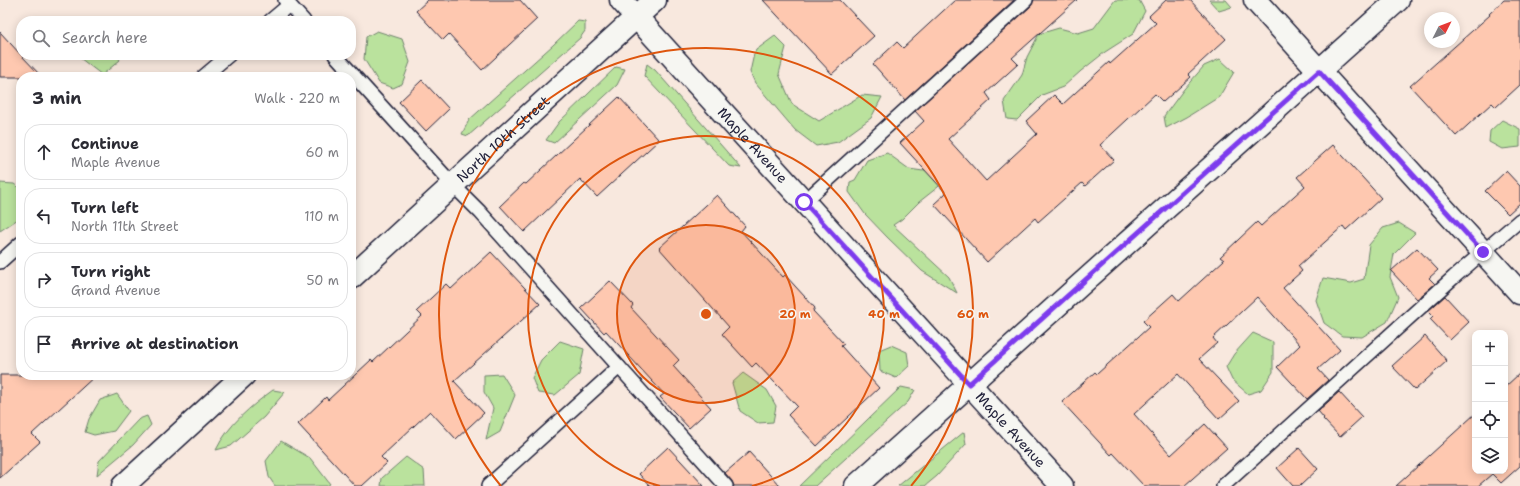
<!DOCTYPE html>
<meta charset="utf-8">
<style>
:root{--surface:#fff;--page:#f7f7f7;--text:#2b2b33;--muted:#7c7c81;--line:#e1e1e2}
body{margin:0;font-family:"Shantell Sans",sans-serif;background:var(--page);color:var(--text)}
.controls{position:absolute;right:12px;bottom:12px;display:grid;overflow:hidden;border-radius:8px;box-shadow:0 2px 10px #0003}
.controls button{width:36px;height:36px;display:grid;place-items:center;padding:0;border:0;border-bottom:1px solid var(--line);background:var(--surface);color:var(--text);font:20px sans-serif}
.compass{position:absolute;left:1424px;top:12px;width:36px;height:36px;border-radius:50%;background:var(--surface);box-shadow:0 2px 10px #0003;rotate:48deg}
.stop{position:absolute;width:12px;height:12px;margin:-9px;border:3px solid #7c3aed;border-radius:50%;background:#fff}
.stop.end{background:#7c3aed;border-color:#fff;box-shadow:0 1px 4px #0008}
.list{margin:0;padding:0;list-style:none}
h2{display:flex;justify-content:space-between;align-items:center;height:52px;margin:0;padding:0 16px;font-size:17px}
h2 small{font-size:13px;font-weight:400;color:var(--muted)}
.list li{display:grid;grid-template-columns:26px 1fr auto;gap:12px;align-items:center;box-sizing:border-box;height:56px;margin:0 8px 8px;padding:0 8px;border:1px solid var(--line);border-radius:16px}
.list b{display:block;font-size:15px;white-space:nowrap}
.list p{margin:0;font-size:13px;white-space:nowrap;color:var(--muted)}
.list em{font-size:13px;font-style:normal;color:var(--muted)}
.icon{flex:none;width:22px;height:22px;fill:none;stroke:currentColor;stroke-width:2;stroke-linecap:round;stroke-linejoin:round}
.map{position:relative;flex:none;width:1520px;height:486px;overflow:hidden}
.search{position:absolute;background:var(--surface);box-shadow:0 2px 10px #0003;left:16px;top:16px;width:340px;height:44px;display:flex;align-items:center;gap:10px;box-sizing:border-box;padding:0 14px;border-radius:16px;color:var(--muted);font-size:15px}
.panel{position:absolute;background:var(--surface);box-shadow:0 2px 10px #0003;left:16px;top:72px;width:340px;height:308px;border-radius:16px}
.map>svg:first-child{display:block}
</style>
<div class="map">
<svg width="1520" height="486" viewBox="0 0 1520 486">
<rect width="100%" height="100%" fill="#f8e8de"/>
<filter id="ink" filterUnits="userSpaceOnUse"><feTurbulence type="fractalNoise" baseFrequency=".025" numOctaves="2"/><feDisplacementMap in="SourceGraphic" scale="8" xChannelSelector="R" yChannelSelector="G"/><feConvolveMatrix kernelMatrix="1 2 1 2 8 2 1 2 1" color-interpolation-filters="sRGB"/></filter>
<g filter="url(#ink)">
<g fill="#bae29d" stroke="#6e826c">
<polygon points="1115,0 1139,0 1145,11 1133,34 1105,52 1081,71 1063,87 1042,95 1017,120 1007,119 1004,101 1022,75 1027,57 1039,34 1059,28 1078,33 1094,28"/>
<polygon points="1209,0 1226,0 1232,7 1219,11"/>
<polygon points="578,21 585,22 585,31 580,38 468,136 462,134 469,120 553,45"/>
<polygon points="377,31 402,39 410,62 402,84 393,88 379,83 364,59 366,37"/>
<polygon points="775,36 786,47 779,74 792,104 819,121 862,95 882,97 871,118 838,142 816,146 795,130 755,83 750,72 754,54 756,50"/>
<polygon points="76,55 117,55 120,60 102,75"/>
<polygon points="1220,59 1234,72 1219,97 1187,117 1166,128 1164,116 1184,89 1204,66"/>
<polygon points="647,64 655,70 741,168 729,166 644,76"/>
<polygon points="616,67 625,69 617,85 554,143 546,140 559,122"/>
<polygon points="1502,120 1520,129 1520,147 1502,149 1489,142 1490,131"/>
<polygon points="887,153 909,169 923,171 937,162 960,166 938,187 919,202 902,219 893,225 949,277 957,293 922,271 887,237 865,214 849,192 850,182 855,180 867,160"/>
<polygon points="0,183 14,184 21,189 21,217 0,231"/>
<polygon points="1399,223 1415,233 1394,254 1390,277 1398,297 1387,322 1362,337 1342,336 1324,323 1316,300 1323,278 1351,283 1364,279 1369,245 1383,228"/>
<polygon points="1253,333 1273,342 1273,372 1261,390 1248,394 1232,380 1226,367 1234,354"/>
<polygon points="560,341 584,349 579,375 555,395 538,393 532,378 541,360"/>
<polygon points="891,345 907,352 909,366 896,378 880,371 879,350"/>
<polygon points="743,373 767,390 776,406 773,422 758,423 740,411 732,383"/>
<polygon points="502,374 515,395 500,432 486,440 493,408 484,392 484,375"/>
<polygon points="901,387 915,390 908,402 815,486 799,486"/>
<path d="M273 390 285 392 264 417 231 446 216 450C228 425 251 406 273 390Z"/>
<polygon points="117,394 129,411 114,431 94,435 85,432 89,419 100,400"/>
<polygon points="147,416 151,425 133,445 97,475 99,461 139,419"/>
<polygon points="964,432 966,444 937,476 925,486 898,486"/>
<polygon points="281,441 310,458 330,484 327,486 275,486 269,477 266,461"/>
<polygon points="406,457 424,470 425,486 381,486 382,478"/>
</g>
<g fill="#fec8b0" stroke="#22223b">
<polygon points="428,0 520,0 537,19 482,70 449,34 443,40 416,11"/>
<polygon points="763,0 840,0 874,36 832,74"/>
<polygon points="955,0 1014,0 905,100 873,64 897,42 903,48"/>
<polygon points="1034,0 1077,0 1012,58 1018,64 986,93 991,100 948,139 986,181 1037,134 1026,121 1054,95 1063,104 1109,62 1110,64 1156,23 1149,16 1166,0 1190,0 1226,39 1188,74 1191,77 1163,102 1155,94 1100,145 1114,160 1085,186 1082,183 1038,222 1035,218 987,262 934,204 946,193 900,143 924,121 915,111 1031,6"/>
<polygon points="1504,0 1520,0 1520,85 1496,107 1492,103 1456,136 1410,86 1490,15 1489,14"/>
<polygon points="0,32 21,55 42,77 0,77"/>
<polygon points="422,80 449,109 426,131 399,102"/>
<polygon points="619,97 659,140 597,197 580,179 524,232 500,206 524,183 526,184"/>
<polygon points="1333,145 1381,198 1346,230 1343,226 1298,266 1302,271 1283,288 1340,350 1318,369 1328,380 1307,399 1277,367 1300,345 1257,297 1213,338 1217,343 1199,359 1239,401 1219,419 1178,374 1134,414 1171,455 1205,424 1227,448 1184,486 1144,486 1113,453 1111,455 1062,402 1095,372 1097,374 1149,327 1143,321 1173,294 1179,301 1224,260 1220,257 1257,222 1261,226 1305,186 1297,177"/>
<polygon points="1506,171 1520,186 1520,203 1508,214 1485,191"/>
<polygon points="717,195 745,226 741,231 783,277 785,275 815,308 813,311 844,344 841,346 879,388 817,446 788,415 797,406 756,363 752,367 722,334 729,327 659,248"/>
<polygon points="1417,248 1438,270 1429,278 1435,284 1417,299 1391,271"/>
<polygon points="491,252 540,304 454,381 484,413 456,439 430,411 381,457 387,463 362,486 355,486 298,424 326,397 328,400 371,360 373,362 422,316 417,311 446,284 451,289"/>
<polygon points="610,281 633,305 631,308 679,360 673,366 711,408 689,428 660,397 664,394 606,331 604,333 581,308"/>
<polygon points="1445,296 1469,322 1450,340 1430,319 1433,316 1428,311"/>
<polygon points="1425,336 1447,361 1415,390 1392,366"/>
<polygon points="1520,373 1520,466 1501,483 1492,474 1478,486 1396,486 1475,414 1475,471 1505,471 1505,387"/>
<polygon points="0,375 96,375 32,434 40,442 0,478"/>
<polygon points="1339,392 1362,417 1340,437 1323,419 1324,418 1318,411"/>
<polygon points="668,447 704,486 650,486 639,474"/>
<polygon points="1299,448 1318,469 1300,486 1293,486 1277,468"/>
<polygon points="749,452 780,486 734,486 732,481 725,473"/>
</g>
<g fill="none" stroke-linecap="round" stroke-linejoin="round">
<defs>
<g id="lane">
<polyline points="285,0 304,21"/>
<polyline points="270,21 289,5"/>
<polyline points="335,55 453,185 480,212 726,486"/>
<polyline points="203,77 229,55"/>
<polyline points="804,202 1026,0"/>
<polyline points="0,262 21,243"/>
<polyline points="488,486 619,367"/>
<polyline points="1223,486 1454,277 1520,220"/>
</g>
<g id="street">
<polyline points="1255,0 1520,293"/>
<path id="s1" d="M351 278 655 0"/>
<polyline points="123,486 244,375"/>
<polyline points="856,486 1398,0"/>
</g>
<g id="secondary">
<path id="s2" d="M621 0 1062 486"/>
</g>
</defs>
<use href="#lane" stroke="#22223b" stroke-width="16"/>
<use href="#street" stroke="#22223b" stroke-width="25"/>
<use href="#secondary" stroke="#22223b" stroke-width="25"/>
<use href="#lane" stroke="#f6f6f2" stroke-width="13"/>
<use href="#street" stroke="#f6f6f2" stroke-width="22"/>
<use href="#secondary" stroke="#f6f6f2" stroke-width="22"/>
</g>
</g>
<g fill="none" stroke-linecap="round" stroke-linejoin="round" filter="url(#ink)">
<polyline stroke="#7c3aed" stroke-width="5" points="804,202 969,384 1319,71 1483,252"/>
</g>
<circle cx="706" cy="314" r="89" fill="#de560e" fill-opacity=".12"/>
<g fill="none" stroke="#de560e" stroke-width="2">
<circle cx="706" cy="314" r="89"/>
<path d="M660 486A178 178 0 1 1 752 486"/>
<path d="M501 486A267 267 0 1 1 911 486"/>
</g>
<g text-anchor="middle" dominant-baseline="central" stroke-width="3" stroke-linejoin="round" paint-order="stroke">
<g font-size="14" fill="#22223b" stroke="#f6f6f2">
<text stroke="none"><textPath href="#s1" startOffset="206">North 10th Street</textPath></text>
<text stroke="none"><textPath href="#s2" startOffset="196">Maple Avenue</textPath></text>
<text stroke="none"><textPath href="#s2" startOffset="580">Maple Avenue</textPath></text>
</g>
</g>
<circle cx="706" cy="314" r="6" fill="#de560e" stroke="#f6f6f2" stroke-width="2"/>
<g font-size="12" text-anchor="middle" font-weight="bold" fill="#de560e" stroke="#f6f6f2" stroke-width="3" stroke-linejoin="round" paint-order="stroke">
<text x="795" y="318">20 m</text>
<text x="884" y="318">40 m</text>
<text x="973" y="318">60 m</text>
</g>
</svg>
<div class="controls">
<button>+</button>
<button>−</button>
<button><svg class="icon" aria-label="locate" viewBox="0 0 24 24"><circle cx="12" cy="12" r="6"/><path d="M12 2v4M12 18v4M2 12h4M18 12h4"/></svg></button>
<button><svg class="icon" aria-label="layers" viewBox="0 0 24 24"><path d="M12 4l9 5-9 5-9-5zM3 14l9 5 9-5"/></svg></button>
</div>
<svg class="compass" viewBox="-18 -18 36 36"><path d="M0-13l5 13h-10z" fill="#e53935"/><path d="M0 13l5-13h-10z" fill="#7c7c81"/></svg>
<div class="stop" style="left:804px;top:202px"></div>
<div class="stop end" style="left:1483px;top:252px"></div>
<div class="search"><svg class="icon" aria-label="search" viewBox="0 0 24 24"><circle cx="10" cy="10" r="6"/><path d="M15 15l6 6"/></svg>Search here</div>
<section class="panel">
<h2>3 min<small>Walk · 220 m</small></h2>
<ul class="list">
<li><svg class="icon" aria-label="ahead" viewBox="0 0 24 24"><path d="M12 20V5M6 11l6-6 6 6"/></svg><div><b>Continue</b><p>Maple Avenue</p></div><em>60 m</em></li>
<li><svg class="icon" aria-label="left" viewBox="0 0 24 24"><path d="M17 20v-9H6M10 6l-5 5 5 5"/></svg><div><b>Turn left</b><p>North 11th Street</p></div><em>110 m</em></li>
<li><svg class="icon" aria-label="right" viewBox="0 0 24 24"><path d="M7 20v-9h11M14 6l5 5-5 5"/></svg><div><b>Turn right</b><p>Grand Avenue</p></div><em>50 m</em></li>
<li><svg class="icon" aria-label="arrive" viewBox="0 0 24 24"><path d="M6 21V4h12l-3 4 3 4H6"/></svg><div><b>Arrive at destination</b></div></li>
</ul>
</section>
</div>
